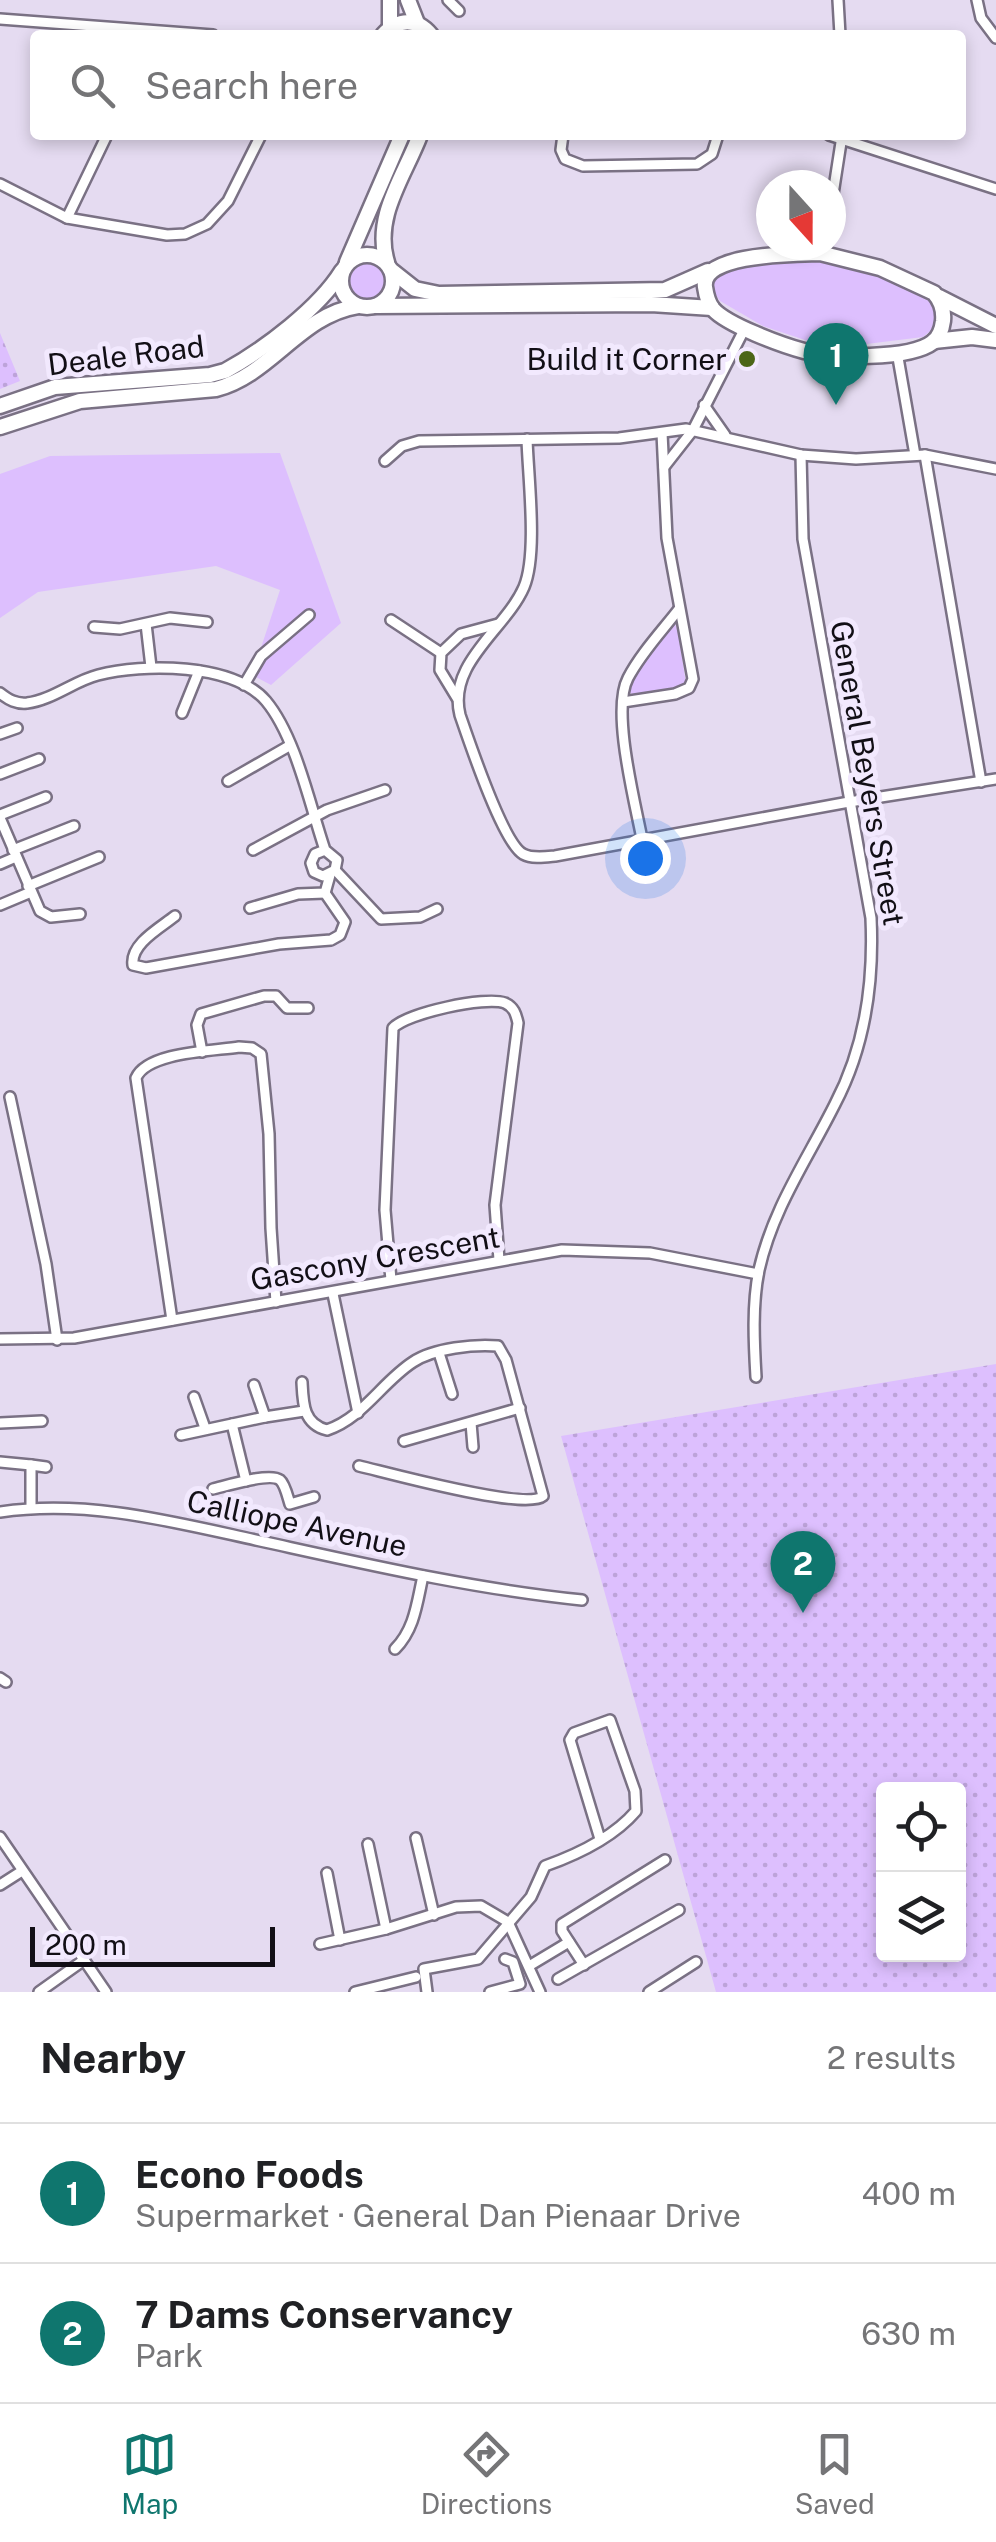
<!DOCTYPE html>
<meta charset="utf-8">
<style>
:root{--surface:#fff;--page:#f6f6f6;--text:#202124;--muted:#757577;--line:#e0e0e0;--accent:#0f766e}
body{margin:0;font-family:"Public Sans",sans-serif;background:var(--page);color:var(--text)}
.controls{position:absolute;right:30px;bottom:30px;display:grid;overflow:hidden;border-radius:10px;box-shadow:0 5px 15px #0003}
.controls button{width:90px;height:90px;display:grid;place-items:center;padding:0;border:0;border-bottom:2px solid var(--line);background:var(--surface);color:var(--text);font:50px sans-serif}
.compass{position:absolute;left:756px;top:170px;width:90px;height:90px;border-radius:50%;background:var(--surface);box-shadow:0 5px 15px #0003;rotate:159deg}
.scale{position:absolute;left:30px;bottom:25px;width:245px;box-sizing:border-box;padding-left:10px;border:5px solid #120f16;border-top:0;font-size:28px;line-height:35px;white-space:nowrap;color:#120f16;-webkit-text-stroke:8px #f2e9fe;paint-order:stroke}
.you{position:absolute;left:645px;top:858px;width:35px;height:35px;margin:-25px;border:8px solid #fff;border-radius:50%;background:#1a73e8;box-shadow:0 0 0 15px #1a73e833}
.badge{display:grid;place-items:center;width:65px;height:65px;border-radius:50%;background:var(--accent);color:#fff;font-size:32px;font-weight:700}
.pin{position:absolute;translate:-50% -82px;filter:drop-shadow(0 2px 5px #0008)}
.pin::after{content:'';position:absolute;top:52px;width:35px;height:30px;background:inherit;clip-path:polygon(0 0,100% 0,50% 100%)}
.list{margin:0;padding:0;list-style:none}
h2{display:flex;justify-content:space-between;align-items:center;height:130px;margin:0;padding:0 40px;font-size:42px}
h2 small{font-size:32px;font-weight:400;color:var(--muted)}
.list li{display:grid;grid-template-columns:65px 1fr auto;gap:30px;align-items:center;box-sizing:border-box;height:140px;padding:0 40px;border-top:2px solid var(--line)}
.list b{display:block;font-size:38px;white-space:nowrap}
.list p{margin:0;font-size:32px;white-space:nowrap;color:var(--muted)}
.list em{font-size:32px;font-style:normal;color:var(--muted)}
.icon{flex:none;width:55px;height:55px;fill:none;stroke:currentColor;stroke-width:2;stroke-linecap:round;stroke-linejoin:round}
.map{position:relative;flex:none;width:996px;height:1992px;overflow:hidden}
.search{position:absolute;background:var(--surface);box-shadow:0 5px 15px #0003;left:30px;right:30px;top:30px;height:110px;display:flex;align-items:center;gap:25px;box-sizing:border-box;padding:0 35px;border-radius:10px;color:var(--muted);font-size:38px}
.sheet{height:410px;background:var(--surface)}
nav{display:flex;justify-content:space-around;align-items:center;box-sizing:border-box;height:140px;border-top:2px solid var(--line);background:var(--surface);font-size:28px;color:var(--muted)}
nav a{display:grid;justify-items:center;gap:5px}
nav .on{color:var(--accent)}
.map>svg:first-child{display:block}
</style>
<div class="map">
<svg width="996" height="1992" viewBox="0 0 996 1992">
<defs>
<pattern id="park-dots" width="8" height="8" patternUnits="userSpaceOnUse" patternTransform="scale(2.5)"><rect width="8" height="8" fill="#ddbffe"/><path d="M2 2h.1M6 6h.1" fill="none" stroke="#bda3d9" stroke-width="1.8" stroke-linecap="round"/></pattern>
</defs>
<rect width="100%" height="100%" fill="#e5dbf1"/>
<g fill="#ddbffe">
<polygon points="838,257 934,299 934,328 923,337 850,346 805,340 763,326 720,301 712,290 713,274 726,263"/>
<circle cx="365" cy="281" r="21"/>
<polygon points="280,453 341,623 271,685 252,675 280,590 216,566 38,592 0,618 0,474 50,456"/>
<polygon points="670,623 675,624 678,631 686,684 680,688 633,695 629,692 630,685"/>
</g>
<g fill="url(#park-dots)" fill-rule="evenodd">
<polygon points="0,333 20,381 0,389"/>
<path d="M996 1364V1992H716L561 1436ZM884 1790H958V1954H884Z"/>
</g>
<g fill="none" stroke-linecap="round" stroke-linejoin="round">
<defs>
<g id="street">
<polyline points="448,0 459,11"/>
<polyline points="838,0 840,35"/>
<polyline points="977,0 981,18 996,38"/>
<polyline points="0,19 213,35"/>
<polyline points="563,135 561,150 565,159 583,166 697,164 712,154 718,135"/>
<polyline points="829,135 996,189"/>
<polyline points="0,184 67,218 167,235 185,234 207,224 228,201 261,135"/>
<polyline points="831,207 842,136"/>
<polyline points="67,218 107,135"/>
<polyline points="897,352 915,455"/>
<polyline points="704,405 725,435"/>
<path d="M527 439C528 476 538 554 524 587 506 629 447 663 460 715 469 741 503 843 523 854 532 859 545 857 555 856L849 802 996 779"/>
<polyline points="925,455 981,782"/>
<polyline points="385,461 402,446 419,441 619,438 686,429 801,455 856,459 925,455 996,469"/>
<polyline points="664,467 693,430 745,328"/>
<polyline points="391,620 441,653"/>
<polyline points="146,624 151,667"/>
<polyline points="94,627 120,629 170,618 207,622"/>
<polyline points="244,685 261,656 309,615"/>
<path d="M0 693C9 700 16 704 27 703 52 700 74 681 98 675 143 663 233 663 266 701 296 737 310 806 325 850L337 860 335 870 323 876 314 872 311 863 315 854 325 850"/>
<polyline points="457,698 440,670 441,653 461,634 498,624"/>
<polyline points="623,702 675,694 689,688 693,679 667,538 662,433"/>
<polyline points="182,713 199,671"/>
<polyline points="0,734 17,728"/>
<polyline points="0,774 39,759"/>
<polyline points="228,781 289,746"/>
<polyline points="0,815 46,797"/>
<polyline points="0,818 40,911 51,917 80,914"/>
<path d="M642 839C635 802 611 710 628 678 641 653 662 631 679 609"/>
<polyline points="13,850 74,826"/>
<polyline points="253,850 327,810 385,790"/>
<polyline points="0,864 16,857"/>
<polyline points="335,870 381,919 420,917 437,909"/>
<polyline points="28,886 99,857"/>
<polyline points="0,905 31,892"/>
<polyline points="250,908 298,894 325,893 330,875"/>
<path d="M175 916C160 928 130 944 133 965L146 968 279 944 331 940 340 935 345 922 325 893"/>
<polyline points="202,1052 197,1025 201,1014 264,996 276,996 287,1008 308,1008"/>
<polyline points="10,1097 46,1264 57,1340"/>
<path d="M391 1280 385 1210 393 1028C407 1013 485 996 505 1003 514 1007 516 1014 518 1023L495 1205 499 1260"/>
<polyline points="333,1294 358,1413"/>
<path d="M172 1320 136 1078C147 1052 213 1051 239 1047L252 1048 261 1054 269 1134 271 1228 276 1302"/>
<polyline points="0,1339 74,1338 562,1250 650,1253 758,1274"/>
<polyline points="439,1353 452,1394"/>
<path d="M756 1377C754 1343 752 1304 759 1270 773 1208 807 1160 835 1104 865 1047 874 982 871 918L803 539 801 455"/>
<path d="M302 1382C303 1403 303 1424 327 1430 363 1418 382 1382 413 1362 434 1348 475 1344 498 1346L506 1360 543 1496C526 1511 389 1473 359 1466"/>
<polyline points="254,1385 265,1417 304,1411"/>
<polyline points="194,1397 205,1428"/>
<polyline points="0,1423 42,1421"/>
<polyline points="471,1423 473,1447"/>
<polyline points="232,1424 246,1481"/>
<polyline points="181,1435 265,1417"/>
<polyline points="404,1441 520,1408"/>
<polyline points="0,1462 31,1465"/>
<path d="M213 1489C226 1486 270 1472 280 1480 285 1484 288 1498 290 1504L314 1497"/>
<polyline points="31,1507 31,1465 46,1467"/>
<path d="M0 1512C91 1499 177 1523 265 1542 370 1565 474 1589 582 1600"/>
<path d="M395 1649C415 1629 417 1602 423 1576"/>
<polyline points="0,1678 6,1682"/>
<polyline points="0,1837 106,1992"/>
<polyline points="416,1838 434,1915"/>
<polyline points="368,1844 386,1929"/>
<polyline points="327,1873 340,1940"/>
<polyline points="0,1885 22,1871"/>
<polyline points="320,1944 386,1929 456,1907 481,1906 508,1922 540,1992"/>
<polyline points="584,1965 562,1931 562,1924 665,1860"/>
<polyline points="529,1966 569,1942"/>
<polyline points="558,1979 679,1910"/>
<polyline points="39,1992 84,1960"/>
<polyline points="355,1992 416,1977"/>
<path d="M427 1992 424 1969 478 1959 531 1897 545 1866C576 1855 613 1838 636 1811L635 1791 610 1720 574 1733 570 1740 600 1839"/>
<polyline points="490,1992 520,1984 513,1962 505,1959"/>
<polyline points="649,1992 696,1962"/>
</g>
<g id="secondary">
<polyline points="408,0 417,23"/>
<polyline points="390,27 390,0"/>
<path d="M383 35C398 18 417 18 431 35"/>
<path d="M820 253 880 268 934 293C941 301 944 311 943 321 942 329 939 337 933 342 910 360 831 358 804 351 782 345 727 325 713 309 708 303 706 294 705 287 700 253 797 254 820 253Z"/>
<circle cx="367" cy="281" r="26"/>
<polyline points="347,262 402,135"/>
<path d="M387 262C373 217 404 177 420 135"/>
<polyline points="391,270 415,289 439,294 665,290 708,271"/>
<polyline points="939,297 996,326"/>
<polyline points="376,306 651,304 712,308"/>
<polyline points="934,341 972,337 996,340"/>
<path d="M0 406 55 387 210 375 225 371C265 349 319 308 342 271"/>
<path d="M0 427 80 401 216 389C271 375 300 315 358 306"/>
</g>
</defs>
<use href="#street" stroke="#7a7184" stroke-width="14"/>
<use href="#secondary" stroke="#7a7184" stroke-width="19"/>
<use href="#street" stroke="#fff" stroke-width="9"/>
<use href="#secondary" stroke="#fff" stroke-width="14"/>
</g>
<circle fill="#4c6618" stroke="#f2e9fe" stroke-width="4" cx="747" cy="359" r="10"/>
<g text-anchor="middle" dominant-baseline="central" stroke-width="10" stroke-linejoin="round" paint-order="stroke">
<g font-size="30" fill="#120f16" stroke="#f2e9fe">
<text transform="translate(126 355) rotate(-7)">Deale Road</text>
<text transform="translate(868 773) rotate(80)">General Beyers Street</text>
<text transform="translate(375 1258) rotate(-10)">Gascony Crescent</text>
<text transform="translate(297 1523) rotate(12)">Calliope Avenue</text>
</g>
<g font-size="30" fill="#120f16" stroke="#f2e9fe" text-anchor="end">
<text x="727" y="359">Build it Corner</text>
</g>
</g>
</svg>
<div class="controls">
<button><svg class="icon" aria-label="locate" viewBox="0 0 24 24"><circle cx="12" cy="12" r="6"/><path d="M12 2v4M12 18v4M2 12h4M18 12h4"/></svg></button>
<button><svg class="icon" aria-label="layers" viewBox="0 0 24 24"><path d="M12 4l9 5-9 5-9-5zM3 14l9 5 9-5"/></svg></button>
</div>
<svg class="compass" viewBox="-18 -18 36 36"><path d="M0-13l5 13h-10z" fill="#e53935"/><path d="M0 13l5-13h-10z" fill="#757577"/></svg>
<div class="scale">200 m</div>
<div class="you"></div>
<div class="pin badge" style="left:836px;top:405px">1</div>
<div class="pin badge" style="left:803px;top:1613px">2</div>
<div class="search"><svg class="icon" aria-label="search" viewBox="0 0 24 24"><circle cx="10" cy="10" r="6"/><path d="M15 15l6 6"/></svg>Search here</div>
</div>
<section class="sheet">
<h2>Nearby<small>2 results</small></h2>
<ul class="list">
<li><span class="badge">1</span><div><b>Econo Foods</b><p>Supermarket · General Dan Pienaar Drive</p></div><em>400 m</em></li>
<li><span class="badge">2</span><div><b>7 Dams Conservancy</b><p>Park</p></div><em>630 m</em></li>
</ul>
</section>
<nav>
<a class="on"><svg class="icon" aria-label="map" viewBox="0 0 24 24"><path d="M3 6l6-2 6 2 6-2v14l-6 2-6-2-6 2zM9 4v14M15 6v14"/></svg>Map</a>
<a><svg class="icon" aria-label="directions" viewBox="0 0 24 24"><path d="M12 3l9 9-9 9-9-9zM9 14v-3h6M13 9l2 2-2 2"/></svg>Directions</a>
<a><svg class="icon" aria-label="saved" viewBox="0 0 24 24"><path d="M7 4h10v16l-5-4-5 4z"/></svg>Saved</a>
</nav>
